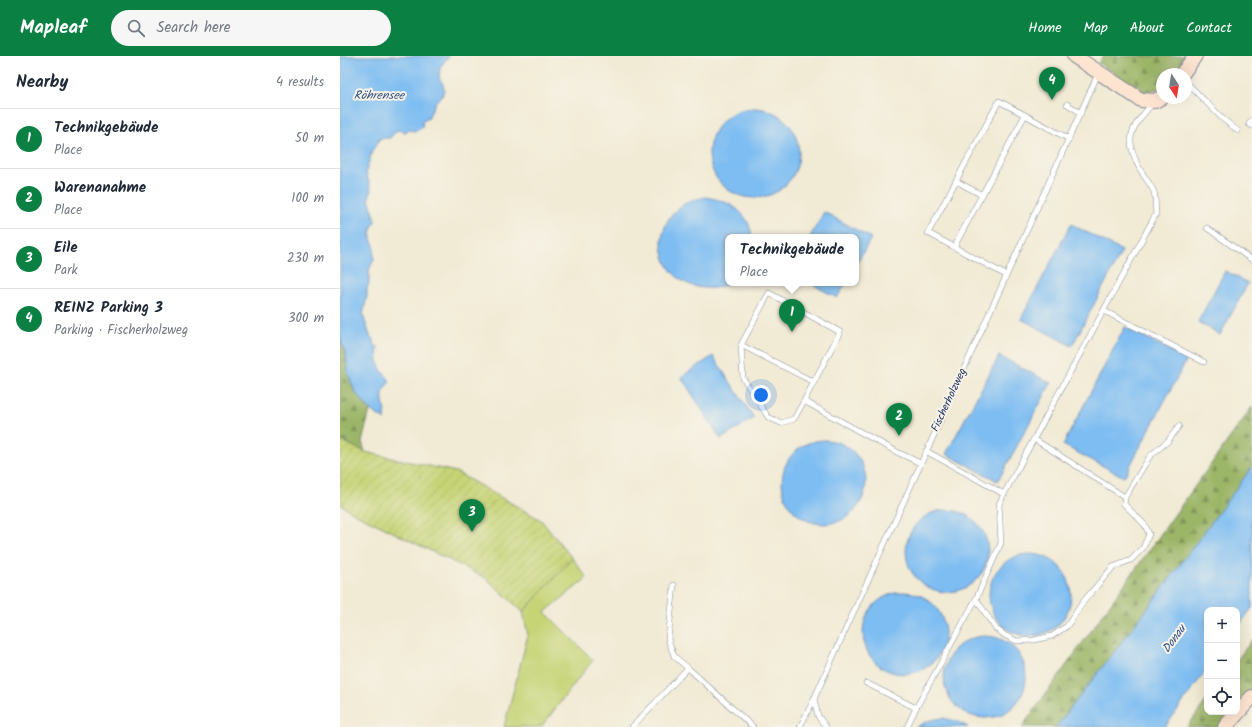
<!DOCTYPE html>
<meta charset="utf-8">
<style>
:root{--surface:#fff;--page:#f6f6f7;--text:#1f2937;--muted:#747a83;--line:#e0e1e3;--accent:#0b8043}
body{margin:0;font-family:Kalam,sans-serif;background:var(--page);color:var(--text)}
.controls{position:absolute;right:12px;bottom:12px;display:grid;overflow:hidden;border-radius:8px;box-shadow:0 4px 16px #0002}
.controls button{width:36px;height:36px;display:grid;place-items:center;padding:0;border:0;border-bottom:1px solid var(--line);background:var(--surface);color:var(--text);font:20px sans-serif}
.compass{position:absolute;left:816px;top:12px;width:36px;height:36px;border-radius:50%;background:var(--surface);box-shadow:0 4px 16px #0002;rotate:168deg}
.you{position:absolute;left:421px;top:339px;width:14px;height:14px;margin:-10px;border:3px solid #fff;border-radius:50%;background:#1a73e8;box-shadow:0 0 0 6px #1a73e833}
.badge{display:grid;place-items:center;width:26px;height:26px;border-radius:50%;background:var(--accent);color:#fff;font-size:13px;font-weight:700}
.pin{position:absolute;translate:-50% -33px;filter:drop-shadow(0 1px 2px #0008)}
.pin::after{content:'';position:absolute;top:21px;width:14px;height:12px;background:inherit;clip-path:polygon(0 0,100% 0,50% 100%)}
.popup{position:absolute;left:385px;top:178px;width:134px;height:52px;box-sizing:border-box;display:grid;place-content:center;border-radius:8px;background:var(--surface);filter:drop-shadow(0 1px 3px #0005);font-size:13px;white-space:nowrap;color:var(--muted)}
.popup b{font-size:15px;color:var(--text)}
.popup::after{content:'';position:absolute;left:50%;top:100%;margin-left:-8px;border:8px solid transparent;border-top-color:var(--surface)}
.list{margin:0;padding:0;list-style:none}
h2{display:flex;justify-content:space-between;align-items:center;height:52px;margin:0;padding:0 16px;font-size:17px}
h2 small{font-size:13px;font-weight:400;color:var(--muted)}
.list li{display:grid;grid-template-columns:26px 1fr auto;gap:12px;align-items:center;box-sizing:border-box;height:60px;padding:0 16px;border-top:1px solid var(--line)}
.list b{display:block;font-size:15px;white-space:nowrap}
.list p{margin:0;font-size:13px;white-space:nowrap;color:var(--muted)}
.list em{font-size:13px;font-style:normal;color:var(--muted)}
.icon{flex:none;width:22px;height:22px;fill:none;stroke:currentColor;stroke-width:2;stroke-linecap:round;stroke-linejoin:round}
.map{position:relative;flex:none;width:912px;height:671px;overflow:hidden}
header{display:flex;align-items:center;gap:24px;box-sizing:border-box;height:56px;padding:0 20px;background:var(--accent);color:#fff}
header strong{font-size:19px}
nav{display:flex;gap:22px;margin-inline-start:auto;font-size:14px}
.search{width:280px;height:36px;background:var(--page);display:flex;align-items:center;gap:10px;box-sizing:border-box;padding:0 14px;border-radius:22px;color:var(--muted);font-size:15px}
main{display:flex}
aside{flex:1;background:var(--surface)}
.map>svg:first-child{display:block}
</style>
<header>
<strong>Mapleaf</strong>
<div class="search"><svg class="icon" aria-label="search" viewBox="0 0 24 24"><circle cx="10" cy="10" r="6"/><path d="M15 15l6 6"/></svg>Search here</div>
<nav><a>Home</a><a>Map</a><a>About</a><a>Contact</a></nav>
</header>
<main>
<aside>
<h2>Nearby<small>4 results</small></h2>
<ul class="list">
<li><span class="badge">1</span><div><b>Technikgebäude</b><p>Place</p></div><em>50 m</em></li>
<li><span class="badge">2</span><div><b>Warenanahme</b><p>Place</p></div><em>100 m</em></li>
<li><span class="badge">3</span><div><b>Eile</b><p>Park</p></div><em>230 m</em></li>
<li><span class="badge">4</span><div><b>REINZ Parking 3</b><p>Parking · Fischerholzweg</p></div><em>300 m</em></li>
</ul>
</aside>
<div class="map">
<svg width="912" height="671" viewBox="0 0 912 671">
<defs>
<pattern id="forest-firs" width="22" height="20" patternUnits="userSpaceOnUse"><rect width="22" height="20" fill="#9cb667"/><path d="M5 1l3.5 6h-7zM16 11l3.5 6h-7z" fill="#7e9458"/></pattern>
<pattern id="garden-furrows" width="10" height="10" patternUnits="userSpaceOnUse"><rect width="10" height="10" fill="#c6d476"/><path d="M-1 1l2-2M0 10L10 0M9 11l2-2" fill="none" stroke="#aab668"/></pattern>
</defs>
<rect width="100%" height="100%" fill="#f7f3e8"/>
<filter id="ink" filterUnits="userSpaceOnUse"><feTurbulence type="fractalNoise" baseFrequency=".025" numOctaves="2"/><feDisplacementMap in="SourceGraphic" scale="8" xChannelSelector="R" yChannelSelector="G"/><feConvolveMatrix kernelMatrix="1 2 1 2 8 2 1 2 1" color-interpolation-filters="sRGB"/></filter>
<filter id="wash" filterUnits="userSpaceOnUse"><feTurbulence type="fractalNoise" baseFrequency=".012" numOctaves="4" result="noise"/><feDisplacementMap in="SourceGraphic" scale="16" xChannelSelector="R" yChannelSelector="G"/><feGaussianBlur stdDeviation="0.9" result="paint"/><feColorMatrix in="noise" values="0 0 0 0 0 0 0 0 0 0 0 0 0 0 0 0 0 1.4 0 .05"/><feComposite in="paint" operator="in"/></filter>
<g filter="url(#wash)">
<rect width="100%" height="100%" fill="#f1ead4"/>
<polygon fill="#c6d476" stroke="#70826a" points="232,502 247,522 205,556 253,604 201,671 164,671 188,579 183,556"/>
<g fill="url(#forest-firs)" stroke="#5c7262">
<polygon points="764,0 847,0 834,18 822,18 822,32 805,36 758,7"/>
<polygon points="0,282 6,298 8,318 15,336 30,354 22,386 25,396 0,384"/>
<polygon points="912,351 912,411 903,425 811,548 716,671 682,671"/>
<polygon points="912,584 912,632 897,648 897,604"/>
<polygon points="867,644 867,656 890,656 878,671 847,671"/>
</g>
<polygon fill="url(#garden-furrows)" stroke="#70826a" points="0,384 25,396 116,416 201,464 232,502 183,556 146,522 16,458 0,448"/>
<g fill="#7ebdf2" stroke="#4c76a8">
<path d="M0 0H109L100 11 99 22 103 28 104 34 102 40 96 45 88 62 82 66 83 71 76 75 67 74 66 76 57 74 50 82H40L32 95 26 116 31 133 29 143 34 158 35 166 31 173V184L34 189V203L29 214V228L27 232V240L23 259 30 280 34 285 35 290 38 291C37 300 37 307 42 315 45 319 48 321 50 326 36 337 47 351 45 364L30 354 15 336 8 318 6 298 0 282Z"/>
<circle cx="414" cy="97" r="45"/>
<path d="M365 141C388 144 409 155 412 181H388V227H389C382 231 374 233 366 232 317 230 305 165 350 145 354 143 360 143 365 141Z"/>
<polygon points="484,156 531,182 516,209 516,181 470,181"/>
<polygon points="731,168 782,195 732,290 681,263"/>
<polygon points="885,215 908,227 880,279 858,266"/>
<polygon points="470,227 506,227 497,242"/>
<polygon points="785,271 847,303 784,421 723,389"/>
<polygon points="373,300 414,362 381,383 341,321"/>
<polygon points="659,300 711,327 658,425 606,398"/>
<circle cx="484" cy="426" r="42"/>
<polygon points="912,411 912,552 897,572 897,554 867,554 867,613 825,671 716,671 811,548"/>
<circle cx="607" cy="495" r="41"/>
<circle cx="690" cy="539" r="41"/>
<circle cx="564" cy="577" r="41"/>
<circle cx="645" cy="621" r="41"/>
<polygon points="603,662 616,665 628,671 576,671 590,664"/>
</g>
</g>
<g filter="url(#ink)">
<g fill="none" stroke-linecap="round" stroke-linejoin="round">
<defs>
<g id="lane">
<polyline points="846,26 883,63 898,75"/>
<polyline points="727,48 741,57"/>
<polyline points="912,64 909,68 912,70"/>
<polyline points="616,125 642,139"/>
<polyline points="867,172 912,204"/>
<polyline points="614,191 685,59"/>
<polyline points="666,219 588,177 659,45 729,83"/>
<polyline points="764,255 864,306"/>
<polyline points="401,289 474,326"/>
<polyline points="464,345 500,276 429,237 401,289 403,322 428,361 441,367 454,363 464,345 557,396 580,407"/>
<polyline points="694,383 785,441"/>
<path d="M586 395 664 438 816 158C815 151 816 143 814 136 811 129 805 122 801 115 783 83 790 73 813 47"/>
<polyline points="334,529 328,583 334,600 348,612"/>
<polyline points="636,543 656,573 666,580 677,585 694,584 712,580 727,570 743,546 773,511 791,504 803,492 809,478 805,469 784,448 785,441 810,400 828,385 839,370"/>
<polyline points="526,627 576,652"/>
<polyline points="474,643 478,660 486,671"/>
<polyline points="292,671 348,612 413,671"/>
<polyline points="460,671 474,643 758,18"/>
<polyline points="567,671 576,652 636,543 661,487 659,448 664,438"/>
</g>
<g id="secondary">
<polyline points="734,0 801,44 815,45 822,41"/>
<polyline points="842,18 855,0"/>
<polyline points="885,671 912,641"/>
</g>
</defs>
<use href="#lane" stroke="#868c99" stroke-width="6"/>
<use href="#secondary" stroke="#868c99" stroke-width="16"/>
<use href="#lane" stroke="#fff" stroke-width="5"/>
<use href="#secondary" stroke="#fde4d0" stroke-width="14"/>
</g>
</g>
<g text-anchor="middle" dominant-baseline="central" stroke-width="4" stroke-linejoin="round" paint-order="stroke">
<g font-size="11" fill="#1b2f5e" stroke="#f7f3e8">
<text transform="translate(609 344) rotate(-65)">Fischerholzweg</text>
</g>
<g font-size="12" font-style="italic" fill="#345283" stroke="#f7f3e8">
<text x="39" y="39">Röhrensee</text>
<text transform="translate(834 583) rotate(-54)">Donau</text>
</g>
</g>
</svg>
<div class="controls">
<button>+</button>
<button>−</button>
<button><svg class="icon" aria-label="locate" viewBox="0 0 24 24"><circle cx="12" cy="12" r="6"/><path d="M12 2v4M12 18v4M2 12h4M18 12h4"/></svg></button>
</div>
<svg class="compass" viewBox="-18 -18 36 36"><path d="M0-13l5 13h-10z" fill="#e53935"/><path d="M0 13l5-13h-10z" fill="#747a83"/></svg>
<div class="you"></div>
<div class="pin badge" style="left:452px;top:276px">1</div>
<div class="popup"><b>Technikgebäude</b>Place</div>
<div class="pin badge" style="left:559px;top:380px">2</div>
<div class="pin badge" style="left:132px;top:476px">3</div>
<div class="pin badge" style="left:712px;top:44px">4</div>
</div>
</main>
